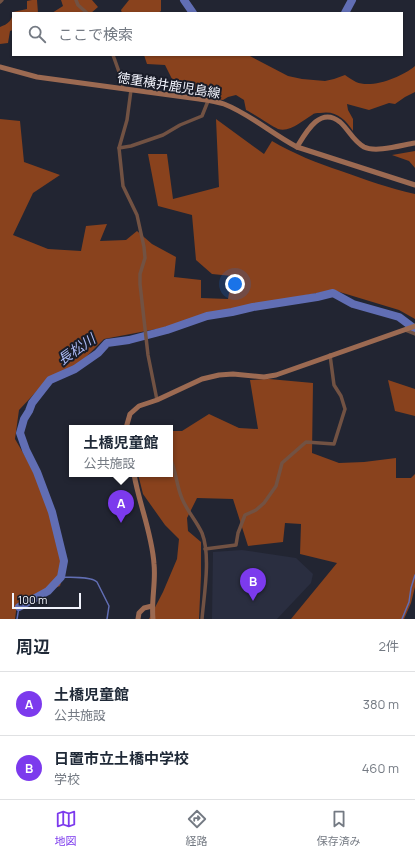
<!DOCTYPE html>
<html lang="ja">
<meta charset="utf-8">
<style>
:root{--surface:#fff;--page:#f6f6f7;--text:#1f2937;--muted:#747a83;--line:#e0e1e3;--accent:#7c3aed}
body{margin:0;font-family:Manrope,"Noto Sans JP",sans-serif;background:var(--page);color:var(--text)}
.scale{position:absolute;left:12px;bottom:10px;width:69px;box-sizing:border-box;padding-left:4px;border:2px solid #f2f4fd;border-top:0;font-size:11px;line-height:14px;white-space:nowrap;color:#f2f4fd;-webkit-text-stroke:3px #191c28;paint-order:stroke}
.you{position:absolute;left:235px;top:284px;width:14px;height:14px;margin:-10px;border:3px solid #fff;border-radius:50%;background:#1a73e8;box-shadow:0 0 0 6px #1a73e833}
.badge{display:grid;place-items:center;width:26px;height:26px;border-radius:50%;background:var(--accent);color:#fff;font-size:13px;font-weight:700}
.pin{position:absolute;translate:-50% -33px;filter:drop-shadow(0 1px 2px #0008)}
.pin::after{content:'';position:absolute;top:21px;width:14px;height:12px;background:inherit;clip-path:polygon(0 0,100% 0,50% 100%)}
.popup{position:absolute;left:69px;top:425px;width:104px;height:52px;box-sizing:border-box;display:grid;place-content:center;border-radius:0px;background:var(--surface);filter:drop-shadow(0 1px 3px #0005);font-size:13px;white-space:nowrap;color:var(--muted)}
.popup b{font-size:15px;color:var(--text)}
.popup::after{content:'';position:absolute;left:50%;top:100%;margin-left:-8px;border:8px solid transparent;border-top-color:var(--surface)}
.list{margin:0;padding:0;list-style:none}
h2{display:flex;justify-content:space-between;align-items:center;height:52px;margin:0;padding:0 16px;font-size:17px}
h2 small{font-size:13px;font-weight:400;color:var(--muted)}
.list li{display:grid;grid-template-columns:26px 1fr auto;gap:12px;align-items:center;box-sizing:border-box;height:64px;padding:0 16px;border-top:1px solid var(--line)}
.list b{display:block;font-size:15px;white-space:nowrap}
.list p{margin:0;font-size:13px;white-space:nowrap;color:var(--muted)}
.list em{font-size:13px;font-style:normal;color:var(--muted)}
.icon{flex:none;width:22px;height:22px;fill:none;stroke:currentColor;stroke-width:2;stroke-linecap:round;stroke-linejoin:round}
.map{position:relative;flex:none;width:415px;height:619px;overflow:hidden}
.search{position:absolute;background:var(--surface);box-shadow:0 1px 3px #0004;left:12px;right:12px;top:12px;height:44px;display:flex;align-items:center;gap:10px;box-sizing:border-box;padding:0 14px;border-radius:0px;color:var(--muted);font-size:15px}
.sheet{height:180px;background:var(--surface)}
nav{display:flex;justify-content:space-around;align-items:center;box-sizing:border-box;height:56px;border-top:1px solid var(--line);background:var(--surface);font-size:11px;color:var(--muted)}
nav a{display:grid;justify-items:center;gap:2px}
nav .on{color:var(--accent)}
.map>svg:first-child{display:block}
</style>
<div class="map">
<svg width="415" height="619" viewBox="0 0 415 619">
<rect width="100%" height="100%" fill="#222532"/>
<polygon fill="#2a2e40" points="242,550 296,558 313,574 311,583 277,619 212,619 213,552"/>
<g fill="#89421d">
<path d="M32 0H37L38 13H13V30L10 31 8 43 0 44V27C8 24 12 21 13 12L27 9V1Z"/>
<polygon points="61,0 92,0 98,7 91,13 52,13 63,6"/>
<polygon points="129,0 161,0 161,11 158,13 122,13 121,10"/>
<path d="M144 55H248L288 76 302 79 325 81 334 79 345 75C348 77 352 80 356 82 372 89 402 77 415 66V92L405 97 395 104 389 103 369 110 347 104 348 110 353 119V131C345 119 336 110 320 113 317 113 314 113 312 115 303 120 290 133 278 129 271 126 254 114 246 110L244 100 236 95 228 97 223 100 173 90V81L165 65 147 64Z"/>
<path d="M0 119 20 121 24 162 60 175 33 193 13 235 48 249 81 251 86 226 107 224 100 241 126 240 137 231 152 244 176 257 174 277 201 280V298L228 299 232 276 212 274 196 260 192 215 158 206 148 154H167L173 199 219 187 216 119 264 154 272 141C294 154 317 163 341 171 366 180 389 188 415 194V319L399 310 333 290 230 310 162 328 104 339 78 365 49 378 19 410 15 439 43 487 66 565 60 586 17 604 15 619H0Z"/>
<polygon points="415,151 415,168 409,161 392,155"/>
<polygon points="269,379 313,383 312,453 339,463 364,462 396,458 396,478 411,478 415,474 415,587 411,603 404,619 291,619 337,563 300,554 301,524 285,523 283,542 248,546 233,499 197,498 187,518 188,531 201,542 201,576 199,619 149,619 163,592 177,559 179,539 165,525 143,494 138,474 170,474 170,431 182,431 209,414 239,428 258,429 250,380"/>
<polygon points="388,380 415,389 415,416 395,411"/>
</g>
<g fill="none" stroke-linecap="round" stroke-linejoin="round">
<g stroke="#616eb4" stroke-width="1.5">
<path d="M61 577C70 578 90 576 97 582L109 606 107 619"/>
<polyline points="17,619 19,607"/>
<polyline points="402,619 409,602 411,588 415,575"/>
</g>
<g stroke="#616eb4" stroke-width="8">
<polyline points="184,0 193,13"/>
<polyline points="345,13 352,0"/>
<polyline points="19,607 48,591 61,577 64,561 52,512 37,472 26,450 20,433 24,419 29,411 32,403 50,380 75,369 98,353 107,343 129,340 167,330 207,316 232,312 253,307 317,297 333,293 353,304 399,317 415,329"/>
</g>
<g stroke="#725243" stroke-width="3.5">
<polyline points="76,0 78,5 87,13"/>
<polyline points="0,2 2,0"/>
<polyline points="113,55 123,83 122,89"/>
<polyline points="131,90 127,120 119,148 123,186 137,215 144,247 145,258 140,274 140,284 148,355 157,400"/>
<polyline points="119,148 131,146 163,135 180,125 202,116 208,101"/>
<polyline points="405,330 415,334"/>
<path d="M170 458C176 470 176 483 181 496 186 510 196 520 202 533 211 556 204 595 202 619"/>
<polyline points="205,549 236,545 238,533 245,515 256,510 264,503 276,486 282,463 306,442 334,444 345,409 341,396 334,385 330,355"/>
</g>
<g stroke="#9c6a52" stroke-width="5">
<path d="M0 67 37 77 199 99C207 100 216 101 224 104 250 114 272 134 297 147L415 185"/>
<path d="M297 147C306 132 320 106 340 122 349 130 353 141 364 147 376 153 402 145 415 143"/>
<polyline points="126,428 130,414 139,406 157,400 202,379 219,375 233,374 264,377 276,375 415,326"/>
<path d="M134 474C139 504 152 533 154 564 156 582 151 601 153 619"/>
<polyline points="138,619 139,613 144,608 152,606"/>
</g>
</g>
<g text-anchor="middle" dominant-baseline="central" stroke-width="4" stroke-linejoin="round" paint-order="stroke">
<g font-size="13" fill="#f2f4fd" stroke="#191c28">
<text transform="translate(169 85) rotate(9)">徳重横井鹿児島線</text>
</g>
<g font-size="14" font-style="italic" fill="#adbaf4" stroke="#191c28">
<text transform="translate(76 349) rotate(-35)">長松川</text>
</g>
</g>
</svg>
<div class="scale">100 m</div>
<div class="you"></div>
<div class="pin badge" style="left:121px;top:523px">A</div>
<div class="popup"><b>土橋児童館</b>公共施設</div>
<div class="pin badge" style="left:253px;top:601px">B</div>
<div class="search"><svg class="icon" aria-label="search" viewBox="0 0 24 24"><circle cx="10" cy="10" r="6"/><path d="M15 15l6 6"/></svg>ここで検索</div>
</div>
<section class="sheet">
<h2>周辺<small>2件</small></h2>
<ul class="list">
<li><span class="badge">A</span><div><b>土橋児童館</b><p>公共施設</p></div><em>380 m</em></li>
<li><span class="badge">B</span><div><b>日置市立土橋中学校</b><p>学校</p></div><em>460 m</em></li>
</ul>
</section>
<nav>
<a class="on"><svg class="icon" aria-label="map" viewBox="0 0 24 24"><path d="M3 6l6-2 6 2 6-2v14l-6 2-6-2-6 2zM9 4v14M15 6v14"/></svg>地図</a>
<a><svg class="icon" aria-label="directions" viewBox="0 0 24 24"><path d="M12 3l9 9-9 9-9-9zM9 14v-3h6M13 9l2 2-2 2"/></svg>経路</a>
<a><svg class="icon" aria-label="saved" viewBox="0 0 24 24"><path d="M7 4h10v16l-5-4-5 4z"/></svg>保存済み</a>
</nav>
